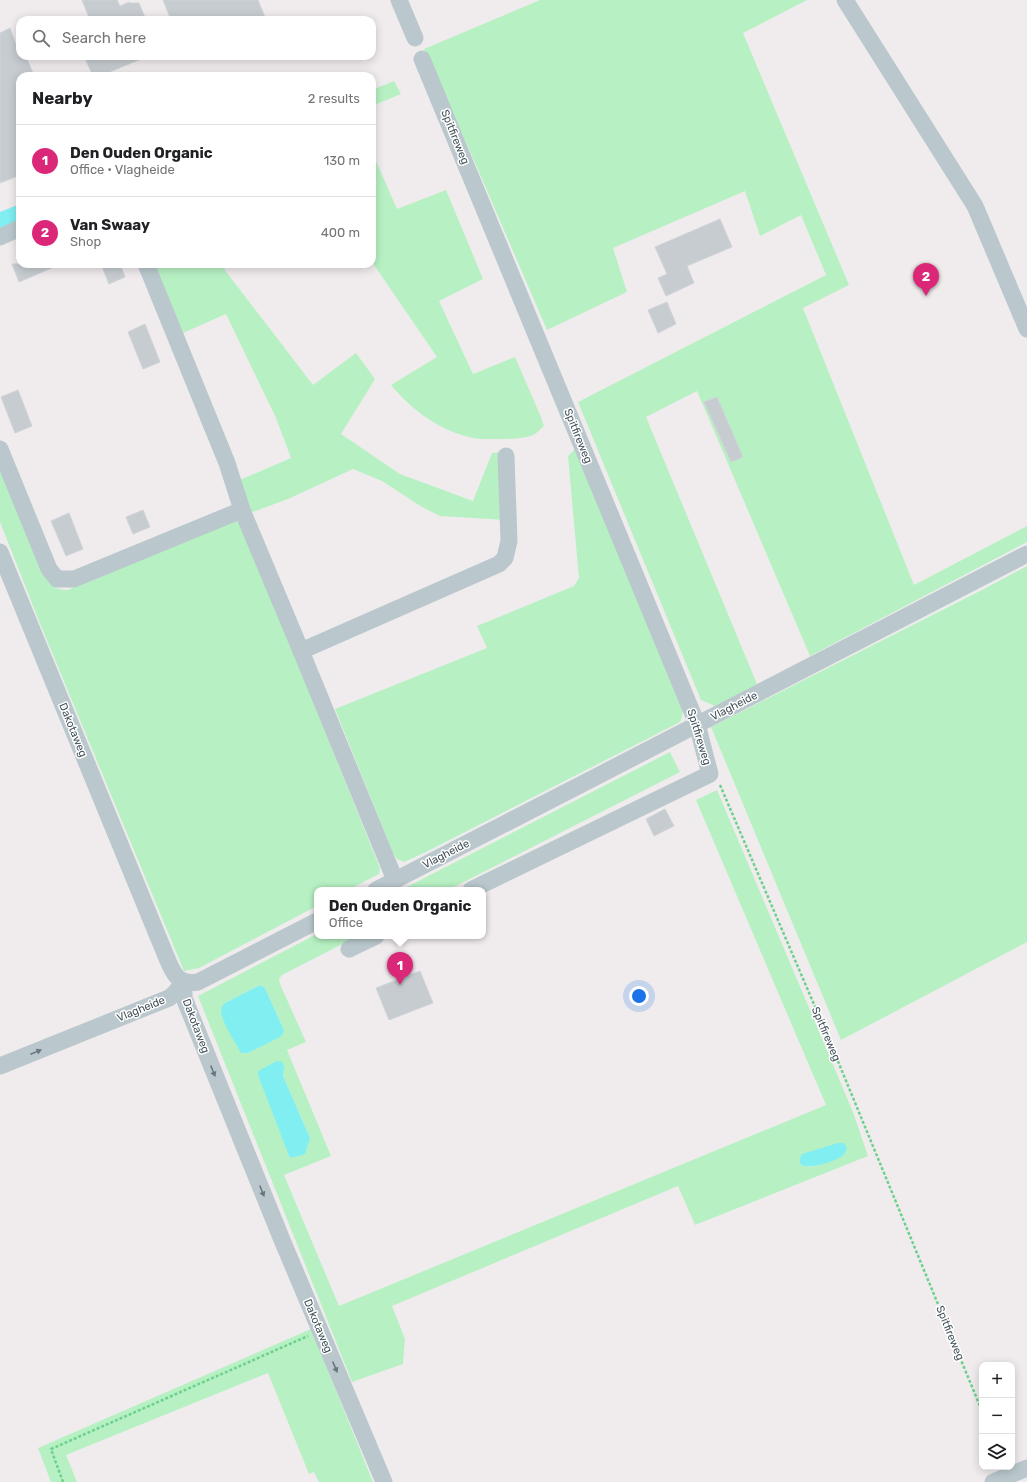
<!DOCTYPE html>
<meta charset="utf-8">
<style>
:root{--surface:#fff;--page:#f2f2f2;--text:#202124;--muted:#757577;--line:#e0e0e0;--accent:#db2777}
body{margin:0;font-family:Rubik,sans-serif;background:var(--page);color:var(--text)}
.controls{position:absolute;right:12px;bottom:12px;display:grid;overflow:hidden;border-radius:8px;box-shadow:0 2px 10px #0003}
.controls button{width:36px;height:36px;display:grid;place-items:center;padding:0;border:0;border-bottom:1px solid var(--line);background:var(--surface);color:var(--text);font:20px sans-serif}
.you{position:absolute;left:639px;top:996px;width:14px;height:14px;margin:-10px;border:3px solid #fff;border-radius:50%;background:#1a73e8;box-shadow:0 0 0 6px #1a73e833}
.badge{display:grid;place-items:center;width:26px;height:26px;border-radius:50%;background:var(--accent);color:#fff;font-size:13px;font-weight:700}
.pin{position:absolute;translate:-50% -33px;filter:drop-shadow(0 1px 2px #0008)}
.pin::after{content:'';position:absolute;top:21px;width:14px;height:12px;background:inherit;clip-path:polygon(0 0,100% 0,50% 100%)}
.popup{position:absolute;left:314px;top:887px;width:172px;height:52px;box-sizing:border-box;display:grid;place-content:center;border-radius:8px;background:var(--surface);filter:drop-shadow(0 1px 3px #0005);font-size:13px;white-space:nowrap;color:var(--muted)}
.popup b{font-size:15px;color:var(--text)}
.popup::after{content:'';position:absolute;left:50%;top:100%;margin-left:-8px;border:8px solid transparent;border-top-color:var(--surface)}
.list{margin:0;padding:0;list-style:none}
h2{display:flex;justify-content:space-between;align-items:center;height:52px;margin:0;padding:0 16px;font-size:17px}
h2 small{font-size:13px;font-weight:400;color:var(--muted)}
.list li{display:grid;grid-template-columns:26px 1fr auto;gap:12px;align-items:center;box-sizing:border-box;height:72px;padding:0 16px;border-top:1px solid var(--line)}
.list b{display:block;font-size:15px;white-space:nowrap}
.list p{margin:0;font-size:13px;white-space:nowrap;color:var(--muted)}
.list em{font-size:13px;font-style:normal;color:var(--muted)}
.icon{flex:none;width:22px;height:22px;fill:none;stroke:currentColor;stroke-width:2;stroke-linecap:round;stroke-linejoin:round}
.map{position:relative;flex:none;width:1027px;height:1482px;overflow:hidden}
.search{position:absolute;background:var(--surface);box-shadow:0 2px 10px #0003;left:16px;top:16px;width:360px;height:44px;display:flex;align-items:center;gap:10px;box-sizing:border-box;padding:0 14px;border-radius:12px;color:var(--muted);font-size:15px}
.panel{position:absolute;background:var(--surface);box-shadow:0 2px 10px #0003;left:16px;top:72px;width:360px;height:196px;border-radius:12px}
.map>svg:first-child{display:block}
</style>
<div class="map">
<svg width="1027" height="1482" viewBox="0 0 1027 1482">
<rect width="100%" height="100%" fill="#f0eced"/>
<g fill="#b7f1c3" fill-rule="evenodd">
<polygon points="540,0 807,0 743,33 849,285 803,308 914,585 1027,526 1027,542 810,656 697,391 646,417 757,684 715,706 701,700 578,402 826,275 801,215 760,236 745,191 613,248 627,292 547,330 476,165 424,49"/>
<polygon points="394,81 401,94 372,106 372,90"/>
<path d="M372 152 397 209 446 190 483 279 439 301 473 374 515 357 541 417 544 426C541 428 538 432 535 434 526 439 509 439 499 439 488 439 476 440 465 436 436 428 410 408 391 385L437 357 372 262Z"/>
<polygon points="154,264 206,264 212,267 213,264 229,264 224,269 313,385 356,353 375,379 341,434 400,474 473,501 492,453 502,452 505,520 440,516 422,507 382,481 353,469 288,499 250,513 240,480 291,458 276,418 226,314 183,333"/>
<polygon points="577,447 683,708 682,717 680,722 426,852 404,862 397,859 393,853 335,709 487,648 477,626 574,586 579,578 568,456"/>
<path d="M0 467 42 570C50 583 52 590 68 590L239 518 380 868 379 874 348 890H317V906L199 968 184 971 39 621 0 522Z"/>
<polygon points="1027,566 1027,942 841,1040 711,727 984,589"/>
<polygon points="670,752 680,772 448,890 401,890"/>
<path d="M717 790 853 1112 868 1156 695 1225 678 1186 392 1306 405 1339 403 1364 352 1382 198 996 317 934V936H358L282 975 279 979 280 984 306 1042 287 1050 331 1156 284 1175 339 1306 826 1105 696 800ZM260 985 265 988 283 1028 284 1032 248 1053 225 1003ZM258 1072H283V1076L310 1138 291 1158 289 1156ZM823 1148 820 1165 807 1167 816 1151Z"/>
<polygon points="311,1329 373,1482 319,1482 314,1472 309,1474 268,1373 66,1455 77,1482 51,1482 38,1448"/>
</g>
<g fill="#81eef1">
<polygon points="20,204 20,223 0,231 0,212"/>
<path d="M260 985 265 988 283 1028 284 1032 280 1037 248 1053H241C235 1042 223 1024 221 1012 221 1008 222 1006 225 1003Z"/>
<polygon points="277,1061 282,1062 284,1067 283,1076 310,1138 305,1154 291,1158 289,1156 258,1075 258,1072 260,1070"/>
<path d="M838 1143H844L847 1148C846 1151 845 1154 842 1156 835 1162 789 1177 802 1154Z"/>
</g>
<g fill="#c6ccd0" stroke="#d0d4d9">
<polygon points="82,0 117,0 120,6 129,2 129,3 139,3 146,20 90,20"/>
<polygon points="163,0 258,0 266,20 171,20"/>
<polygon points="10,28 20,56 26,56 34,76 20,76 20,175 0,183 0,33"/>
<polygon points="84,56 148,56 100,76 93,76"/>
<polygon points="720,219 732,247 687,266 694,283 666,296 658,278 667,274 655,247"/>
<polygon points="12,264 61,264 19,282"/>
<polygon points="101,264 120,264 125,277 109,284"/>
<polygon points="667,302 676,324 658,333 648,310"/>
<polygon points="145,324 160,362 143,369 128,332"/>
<polygon points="18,390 32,426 15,433 1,397"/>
<polygon points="717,397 743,457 731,462 704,402"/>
<polygon points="143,510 150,527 133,534 126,517"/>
<polygon points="69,513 83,549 66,556 51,521"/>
<polygon points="665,809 674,826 654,836 646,819"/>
<polygon points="420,971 433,1003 389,1020 376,988"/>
</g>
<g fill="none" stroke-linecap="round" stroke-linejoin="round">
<g stroke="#6dd18e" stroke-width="2.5" stroke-dasharray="3 2" stroke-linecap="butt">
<polyline points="720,785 828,1037 982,1411"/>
<polyline points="63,1482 51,1449 308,1336"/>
</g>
<g stroke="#bac8cd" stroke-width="17">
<polyline points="399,0 415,38"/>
<polyline points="845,0 975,206 1027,329"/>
<polyline points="422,59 697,724 710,774 471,890"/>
<polyline points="0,237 20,228"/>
<polyline points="0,449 49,569 57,579 74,579 242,510 227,463 146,264"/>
<polyline points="242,510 301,651 395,880"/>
<path d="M0 552 166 956C173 973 177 985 198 982L317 921"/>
<polyline points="301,651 499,564 505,558 509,541 506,456"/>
<path d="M376 890C593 778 811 667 1027 554"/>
<polyline points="349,949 376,936"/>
<polyline points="184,982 184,998 282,1240 384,1482"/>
<polyline points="0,1066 169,998 174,994 184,982"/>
<polyline points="993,1482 1027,1468"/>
</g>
</g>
<defs><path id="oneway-solid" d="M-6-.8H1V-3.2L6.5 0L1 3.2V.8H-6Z"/></defs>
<g fill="#67777d">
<use href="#oneway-solid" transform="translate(36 1052) rotate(-22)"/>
<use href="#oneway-solid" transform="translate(213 1071) rotate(68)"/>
<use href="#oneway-solid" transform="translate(262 1191) rotate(68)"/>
<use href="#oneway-solid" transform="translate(335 1367) rotate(67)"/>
</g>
<g text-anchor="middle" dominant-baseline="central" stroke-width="3" stroke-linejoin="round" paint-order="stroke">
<g font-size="11" fill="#44545b" stroke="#fff">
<text transform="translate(455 137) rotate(68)">Spitfireweg</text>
<text transform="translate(578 436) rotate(68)">Spitfireweg</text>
<text transform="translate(734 706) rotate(-27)">Vlagheide</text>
<text transform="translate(73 730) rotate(68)">Dakotaweg</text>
<text transform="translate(699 737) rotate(73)">Spitfireweg</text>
<text transform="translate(446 854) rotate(-27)">Vlagheide</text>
<text transform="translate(141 1009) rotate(-22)">Vlagheide</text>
<text transform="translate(196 1026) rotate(69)">Dakotaweg</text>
<text transform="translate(826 1034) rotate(67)">Spitfireweg</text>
<text transform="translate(318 1326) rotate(67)">Dakotaweg</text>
<text transform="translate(950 1333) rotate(68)">Spitfireweg</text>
</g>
</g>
</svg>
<div class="controls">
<button>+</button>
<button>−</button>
<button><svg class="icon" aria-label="layers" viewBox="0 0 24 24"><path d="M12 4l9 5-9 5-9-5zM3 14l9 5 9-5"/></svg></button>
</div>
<div class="you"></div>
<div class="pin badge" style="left:400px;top:985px">1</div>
<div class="popup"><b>Den Ouden Organic</b>Office</div>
<div class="pin badge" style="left:926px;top:296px">2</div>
<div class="search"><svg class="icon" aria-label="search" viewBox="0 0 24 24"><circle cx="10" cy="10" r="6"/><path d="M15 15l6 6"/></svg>Search here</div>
<section class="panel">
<h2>Nearby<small>2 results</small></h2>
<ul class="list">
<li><span class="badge">1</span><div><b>Den Ouden Organic</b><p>Office · Vlagheide</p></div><em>130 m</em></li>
<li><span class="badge">2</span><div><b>Van Swaay</b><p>Shop</p></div><em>400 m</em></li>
</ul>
</section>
</div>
